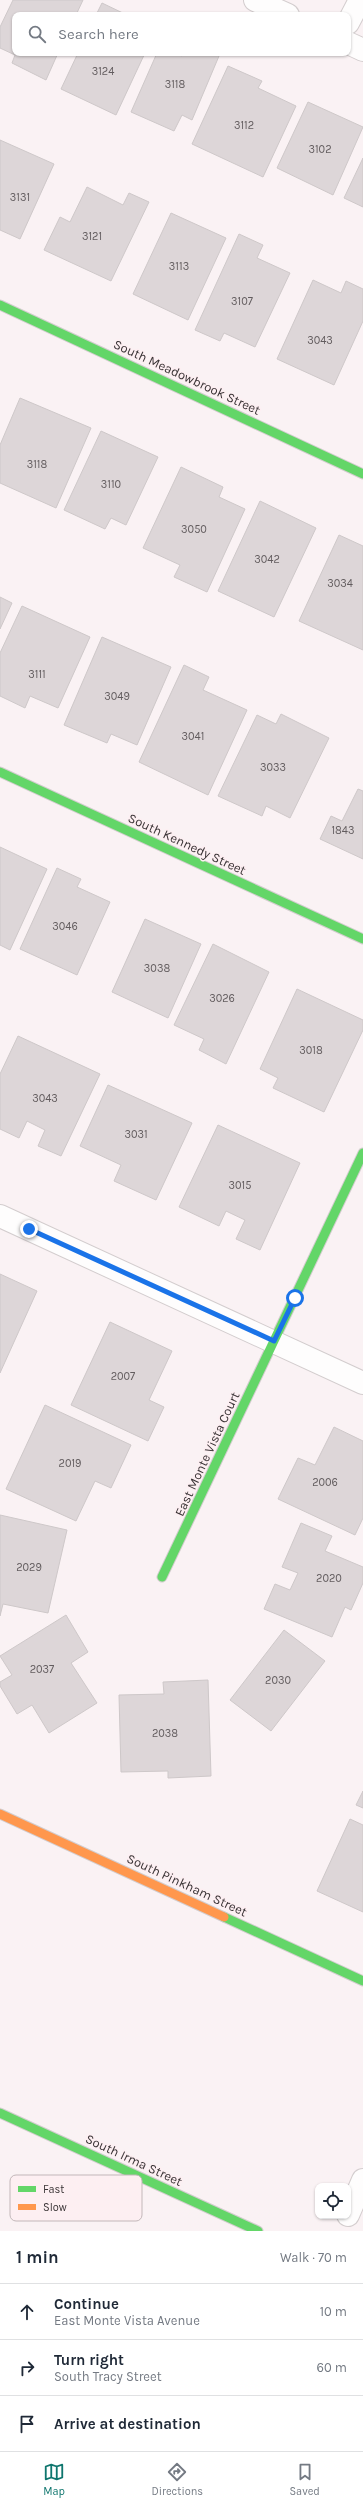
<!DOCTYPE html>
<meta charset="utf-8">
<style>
:root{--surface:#fff;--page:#f6f6f7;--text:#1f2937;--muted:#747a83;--line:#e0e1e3;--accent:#0f766e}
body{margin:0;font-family:Karla,sans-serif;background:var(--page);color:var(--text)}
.controls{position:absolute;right:12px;bottom:12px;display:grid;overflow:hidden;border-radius:8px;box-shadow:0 1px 3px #0004}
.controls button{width:36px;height:36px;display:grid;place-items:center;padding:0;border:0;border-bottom:1px solid var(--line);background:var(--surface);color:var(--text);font:20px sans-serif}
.stop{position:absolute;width:12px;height:12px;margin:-9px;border:3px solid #1a73e8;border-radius:50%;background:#fff}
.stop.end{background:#1a73e8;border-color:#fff;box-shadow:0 1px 4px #0008}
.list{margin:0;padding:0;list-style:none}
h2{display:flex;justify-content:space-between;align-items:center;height:52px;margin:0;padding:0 16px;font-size:17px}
h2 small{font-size:13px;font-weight:400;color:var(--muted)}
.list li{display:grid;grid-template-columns:26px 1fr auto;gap:12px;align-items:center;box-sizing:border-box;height:56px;padding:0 16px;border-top:1px solid var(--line)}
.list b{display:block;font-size:15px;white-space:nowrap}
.list p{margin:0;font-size:13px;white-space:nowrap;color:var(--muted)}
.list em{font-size:13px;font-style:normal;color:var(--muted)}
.icon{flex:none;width:22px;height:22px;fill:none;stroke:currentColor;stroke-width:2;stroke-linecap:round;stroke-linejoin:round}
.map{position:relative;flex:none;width:363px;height:2231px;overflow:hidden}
.search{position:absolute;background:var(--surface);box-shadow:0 1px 3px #0004;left:12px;right:12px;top:12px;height:44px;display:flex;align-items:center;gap:10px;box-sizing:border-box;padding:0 14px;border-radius:8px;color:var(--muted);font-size:15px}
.sheet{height:220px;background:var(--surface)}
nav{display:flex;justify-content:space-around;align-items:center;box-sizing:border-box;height:56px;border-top:1px solid var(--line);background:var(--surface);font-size:11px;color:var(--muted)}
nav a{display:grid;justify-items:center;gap:2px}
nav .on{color:var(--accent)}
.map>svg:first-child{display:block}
</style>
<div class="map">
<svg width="363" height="2231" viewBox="0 0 363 2231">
<rect width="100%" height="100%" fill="#faf2f4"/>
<g fill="#ddd6d8" stroke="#cec8c9">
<polygon points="13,0 83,0 76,15 15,15 15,53 58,53 46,80 12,63 15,55 0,48 0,27"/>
<polygon points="102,3 127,15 96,15"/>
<polygon points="78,53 145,53 116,115 61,89"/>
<polygon points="157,53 176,53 182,56 183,53 211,53 219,56 192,120 182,115 174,131 131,112"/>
<polygon points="228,66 262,81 258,88 296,106 263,177 192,144"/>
<polygon points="308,102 363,127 333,195 277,168"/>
<polygon points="0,140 54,164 20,239 0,230"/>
<polygon points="363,158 363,207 344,198"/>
<polygon points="87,187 123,205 129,193 149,202 111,281 44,250 60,217 70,222"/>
<polygon points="171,213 226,238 188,320 133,294"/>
<polygon points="239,234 263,245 257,258 290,273 255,347 224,333 220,341 195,330"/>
<polygon points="313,280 341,293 346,281 363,289 363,321 334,385 277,359"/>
<polygon points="20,398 91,428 56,508 0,483 0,445"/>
<polygon points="101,431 158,457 126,525 111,518 105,529 64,510"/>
<polygon points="181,467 223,487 219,497 245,509 207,592 174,577 180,565 143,548"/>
<polygon points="260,501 316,528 274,617 218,591"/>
<polygon points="339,535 363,546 363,650 299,621"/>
<polygon points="0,597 12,603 0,629"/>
<polygon points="22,606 90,637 58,708 30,696 25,708 0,696 0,653"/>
<polygon points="102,637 171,667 137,745 111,734 107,743 64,725"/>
<polygon points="184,665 209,677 203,690 247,710 208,795 139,762"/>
<polygon points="281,714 329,738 290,818 266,806 262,816 218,796 257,715 276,724"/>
<polygon points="358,789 363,791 363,859 320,839 331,816 342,821"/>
<polygon points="0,847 47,869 10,950 0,945"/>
<polygon points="57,868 81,879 77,887 110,902 77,975 20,949"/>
<polygon points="145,919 201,944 168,1018 112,992"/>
<polygon points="213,944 269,972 226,1064 199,1050 204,1039 174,1025"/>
<polygon points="297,989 363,1020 363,1030 324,1112 273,1088 278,1078 260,1069"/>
<polygon points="18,1036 100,1074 61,1156 38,1146 45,1130 27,1121 19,1138 0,1129 0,1074"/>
<polygon points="108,1085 192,1123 156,1200 114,1181 121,1165 80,1146"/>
<polygon points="218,1125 300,1163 260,1250 236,1239 245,1220 226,1211 219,1226 179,1207"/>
<polygon points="0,1274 37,1291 0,1373"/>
<polygon points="110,1322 172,1351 149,1400 164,1407 148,1441 71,1405"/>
<polygon points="45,1405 131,1445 111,1488 95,1481 76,1521 6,1489"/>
<polygon points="334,1427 363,1441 363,1518 355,1535 278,1499 298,1458 315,1465"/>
<polygon points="0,1515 67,1530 48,1613 3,1604 0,1616"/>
<polygon points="301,1523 332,1536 325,1551 363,1567 363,1583 351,1610 345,1607 332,1637 264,1609 275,1584 290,1590 298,1573 282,1567"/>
<polygon points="66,1615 88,1652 71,1663 97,1703 49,1733 32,1705 17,1714 0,1686 0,1682 12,1675 0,1656"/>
<polygon points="284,1630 325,1661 271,1731 230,1700"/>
<polygon points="208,1680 211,1776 168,1778 168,1771 121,1772 119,1695 164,1694 163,1682"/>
<polygon points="363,1791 363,1808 356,1805"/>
<polygon points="350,1819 363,1825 363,1912 317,1891"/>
</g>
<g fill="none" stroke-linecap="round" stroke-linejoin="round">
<defs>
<g id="street">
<polyline points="255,0 288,15"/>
<polyline points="348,23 360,0"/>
<polyline points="348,43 363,50"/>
<polyline points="0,1216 363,1383"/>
<polyline points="348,2215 363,2180"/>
</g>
<g id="fast">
<polyline points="0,305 363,474"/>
<polyline points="0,772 363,939"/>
<polyline points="162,1577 363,1153"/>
<polyline points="224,1917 363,1981"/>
<polyline points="0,2113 258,2231"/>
</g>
<polyline id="slow" points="0,1814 224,1917"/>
</defs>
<use href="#street" stroke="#d3cdce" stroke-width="24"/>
<use href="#fast" stroke="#d3cdce" stroke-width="11"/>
<use href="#slow" stroke="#d3cdce" stroke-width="11"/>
<use href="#street" stroke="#fefdfd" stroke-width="22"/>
<use href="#fast" stroke="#63d668" stroke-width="9"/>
<use href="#slow" stroke="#ff974d" stroke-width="9"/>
</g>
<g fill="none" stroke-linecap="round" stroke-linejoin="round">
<polyline stroke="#1a73e8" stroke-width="5" points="29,1229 274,1341 295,1298"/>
</g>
<g text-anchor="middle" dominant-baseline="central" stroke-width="3" stroke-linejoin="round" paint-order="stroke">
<g font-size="11" fill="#625c5e">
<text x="103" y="71">3124</text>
<text x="175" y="84">3118</text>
<text x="244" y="125">3112</text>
<text x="320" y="149">3102</text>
<text x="20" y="197">3131</text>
<text x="92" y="236">3121</text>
<text x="179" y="266">3113</text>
<text x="242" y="301">3107</text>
<text x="320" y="340">3043</text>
<text x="37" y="464">3118</text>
<text x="111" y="484">3110</text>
<text x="194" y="529">3050</text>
<text x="267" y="559">3042</text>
<text x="340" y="583">3034</text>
<text x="37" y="674">3111</text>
<text x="117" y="696">3049</text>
<text x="193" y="736">3041</text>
<text x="273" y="767">3033</text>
<text x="343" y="830">1843</text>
<text x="65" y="926">3046</text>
<text x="157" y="968">3038</text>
<text x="222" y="998">3026</text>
<text x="311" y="1050">3018</text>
<text x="45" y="1098">3043</text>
<text x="136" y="1134">3031</text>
<text x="240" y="1185">3015</text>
<text x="123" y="1376">2007</text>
<text x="70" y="1463">2019</text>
<text x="325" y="1482">2006</text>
<text x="29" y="1567">2029</text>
<text x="329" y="1578">2020</text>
<text x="42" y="1669">2037</text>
<text x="278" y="1680">2030</text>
<text x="165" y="1733">2038</text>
</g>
<g font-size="13" fill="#393335" stroke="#fdeff2">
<text transform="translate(187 377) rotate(25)">South Meadowbrook Street</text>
<text transform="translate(187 844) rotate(25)">South Kennedy Street</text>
<text transform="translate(207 1454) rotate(-65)">East Monte Vista Court</text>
<text transform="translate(187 1885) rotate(25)">South Pinkham Street</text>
<text transform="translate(134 2160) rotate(25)">South Irma Street</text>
</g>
</g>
<rect x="10" y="2175" width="132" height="46" rx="6" fill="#fdeff2" stroke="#c2b7b9" stroke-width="1"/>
<rect x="18" y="2186" width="18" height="6" fill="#63d668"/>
<rect x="18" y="2204" width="18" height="6" fill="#ff974d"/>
<g font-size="11" fill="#393335">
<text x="43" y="2193">Fast</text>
<text x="43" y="2211">Slow</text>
</g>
</svg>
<div class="controls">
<button><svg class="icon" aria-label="locate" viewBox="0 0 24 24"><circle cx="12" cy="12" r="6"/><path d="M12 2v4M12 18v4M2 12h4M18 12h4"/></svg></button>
</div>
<div class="stop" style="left:295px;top:1298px"></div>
<div class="stop end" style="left:29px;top:1229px"></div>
<div class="search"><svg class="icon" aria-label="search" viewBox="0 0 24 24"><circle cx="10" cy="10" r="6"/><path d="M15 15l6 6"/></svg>Search here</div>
</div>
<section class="sheet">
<h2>1 min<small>Walk · 70 m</small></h2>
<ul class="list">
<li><svg class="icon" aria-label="ahead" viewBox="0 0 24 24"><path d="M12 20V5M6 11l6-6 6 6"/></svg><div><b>Continue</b><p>East Monte Vista Avenue</p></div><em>10 m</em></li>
<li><svg class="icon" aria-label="right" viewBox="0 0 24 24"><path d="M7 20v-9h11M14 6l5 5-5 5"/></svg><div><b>Turn right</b><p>South Tracy Street</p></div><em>60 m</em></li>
<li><svg class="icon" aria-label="arrive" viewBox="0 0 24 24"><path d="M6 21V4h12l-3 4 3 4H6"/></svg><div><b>Arrive at destination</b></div></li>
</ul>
</section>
<nav>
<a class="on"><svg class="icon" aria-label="map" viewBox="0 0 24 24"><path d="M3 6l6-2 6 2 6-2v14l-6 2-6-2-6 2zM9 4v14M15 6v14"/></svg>Map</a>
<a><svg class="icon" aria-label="directions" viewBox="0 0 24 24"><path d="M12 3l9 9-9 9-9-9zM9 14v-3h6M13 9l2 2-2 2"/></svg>Directions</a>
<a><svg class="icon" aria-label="saved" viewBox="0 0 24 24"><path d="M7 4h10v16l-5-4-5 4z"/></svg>Saved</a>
</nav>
